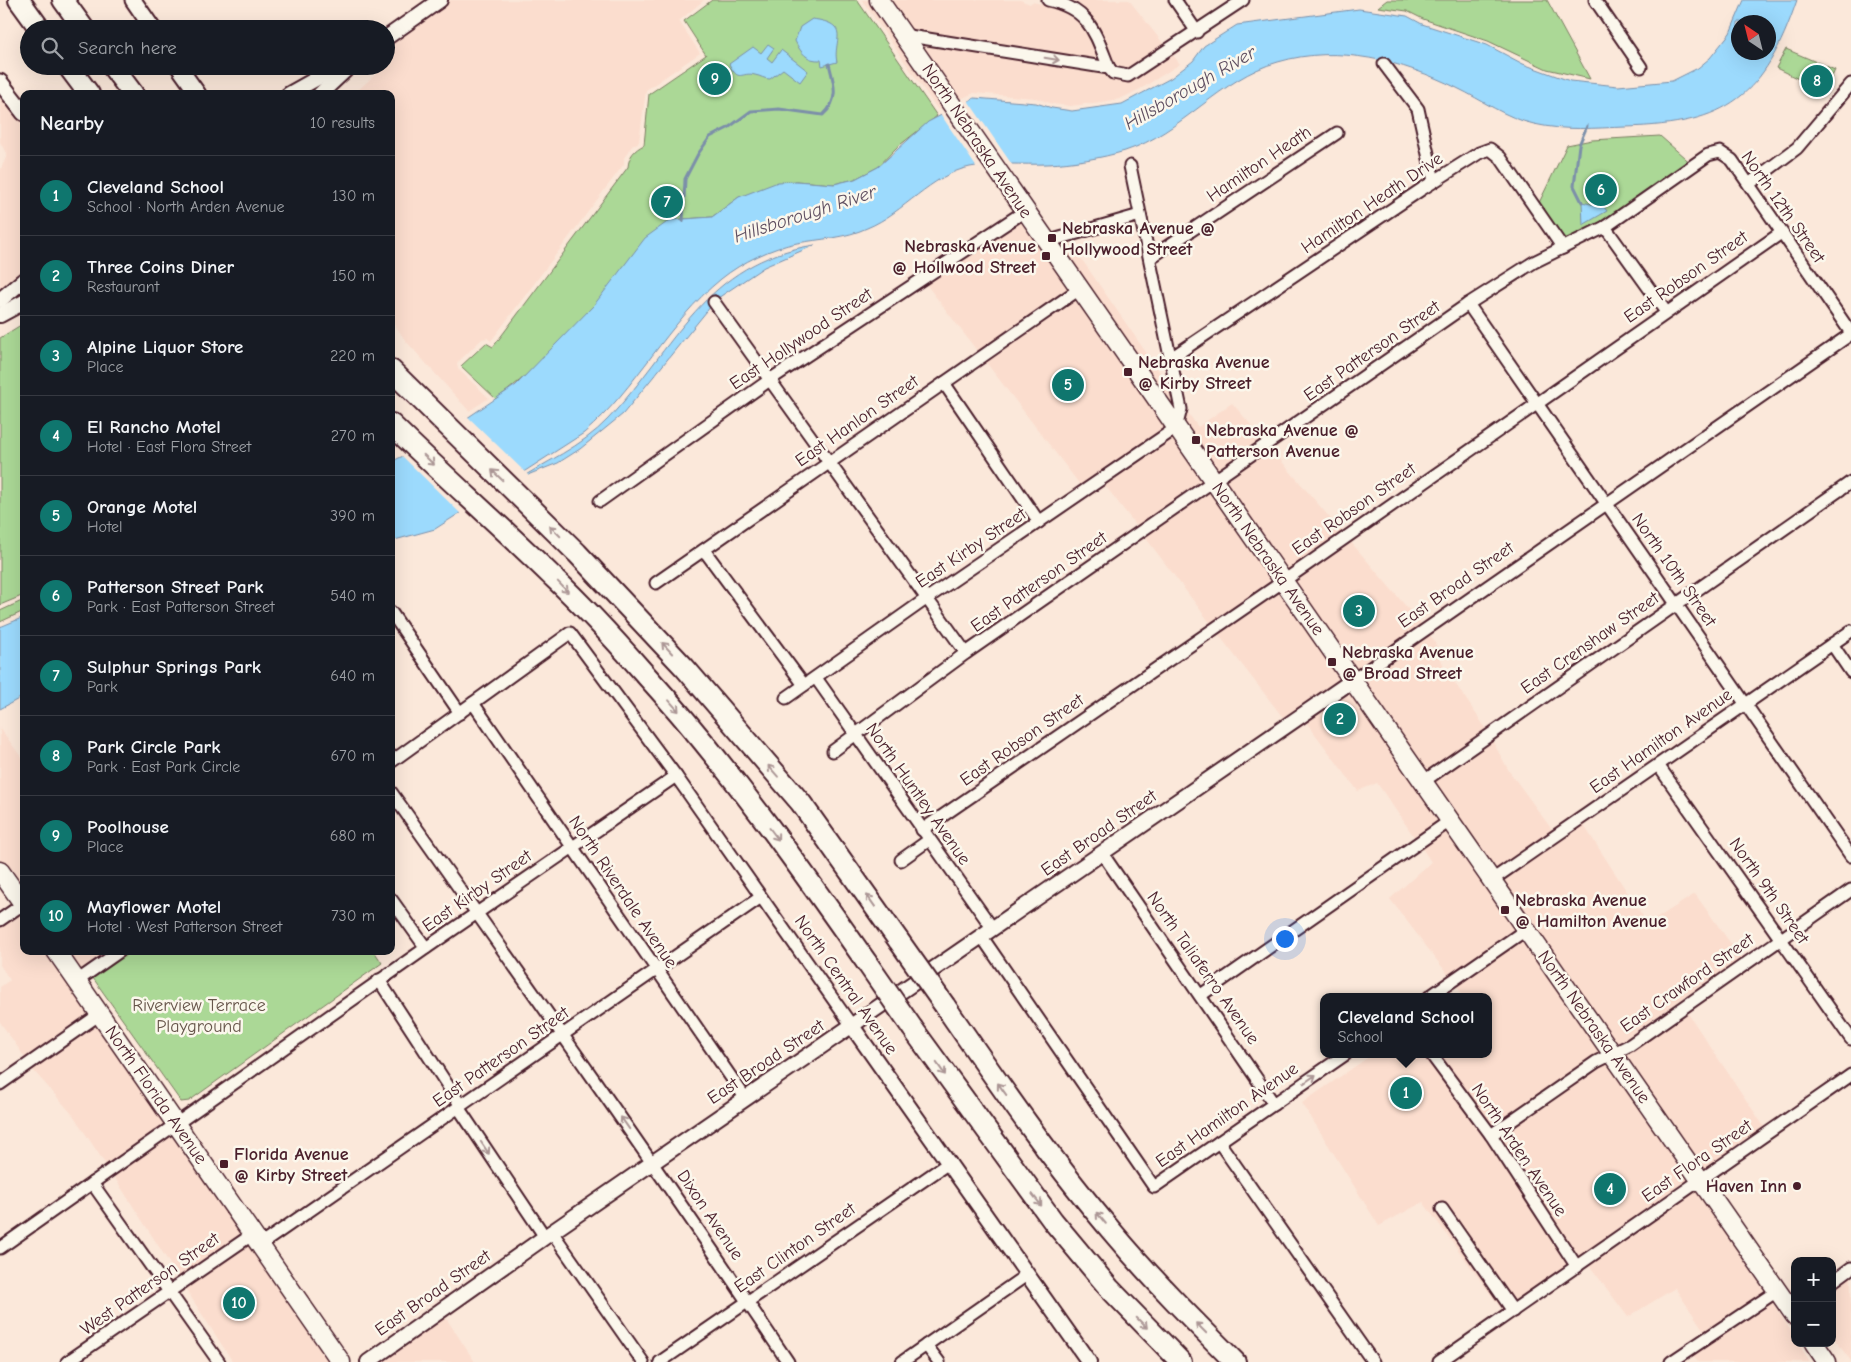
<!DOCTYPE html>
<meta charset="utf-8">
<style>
:root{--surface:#171b24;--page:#242831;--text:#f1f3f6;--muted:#9ea1a6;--line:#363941;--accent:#0f766e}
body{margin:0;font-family:"Comic Neue",sans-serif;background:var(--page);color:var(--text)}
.controls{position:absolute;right:15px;bottom:15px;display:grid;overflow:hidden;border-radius:10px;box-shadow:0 5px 20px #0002}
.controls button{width:45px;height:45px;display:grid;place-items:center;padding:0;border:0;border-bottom:1px solid var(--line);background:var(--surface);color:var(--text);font:25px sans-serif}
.compass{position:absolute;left:1731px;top:15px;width:45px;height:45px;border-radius:50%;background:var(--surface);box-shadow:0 5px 20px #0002;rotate:325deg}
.you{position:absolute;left:1284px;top:938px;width:18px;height:18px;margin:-12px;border:4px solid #fff;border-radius:50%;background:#1a73e8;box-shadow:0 0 0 8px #1a73e833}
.badge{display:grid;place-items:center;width:32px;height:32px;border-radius:50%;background:var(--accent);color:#fff;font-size:16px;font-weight:700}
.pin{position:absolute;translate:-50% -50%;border:2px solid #fff;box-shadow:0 1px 5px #0006}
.popup{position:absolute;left:1320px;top:993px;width:172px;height:65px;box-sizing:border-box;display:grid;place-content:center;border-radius:10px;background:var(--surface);filter:drop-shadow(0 1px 4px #0005);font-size:16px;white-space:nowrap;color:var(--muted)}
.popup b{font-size:19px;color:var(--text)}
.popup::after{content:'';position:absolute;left:50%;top:100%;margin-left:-10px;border:10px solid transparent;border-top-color:var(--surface)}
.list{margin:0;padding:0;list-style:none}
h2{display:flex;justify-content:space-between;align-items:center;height:65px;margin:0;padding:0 20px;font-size:21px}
h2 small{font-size:16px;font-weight:400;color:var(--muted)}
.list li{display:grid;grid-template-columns:32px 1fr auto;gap:15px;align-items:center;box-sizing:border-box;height:80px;padding:0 20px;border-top:1px solid var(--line)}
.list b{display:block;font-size:19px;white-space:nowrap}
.list p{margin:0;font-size:16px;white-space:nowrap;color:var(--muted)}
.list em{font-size:16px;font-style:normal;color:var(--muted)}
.icon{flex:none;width:28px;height:28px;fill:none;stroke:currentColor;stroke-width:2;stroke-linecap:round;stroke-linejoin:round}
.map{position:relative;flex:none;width:1851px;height:1362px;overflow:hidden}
.search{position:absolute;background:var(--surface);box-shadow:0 5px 20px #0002;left:20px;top:20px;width:375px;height:55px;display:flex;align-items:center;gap:12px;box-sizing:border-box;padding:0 18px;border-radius:28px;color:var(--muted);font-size:19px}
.panel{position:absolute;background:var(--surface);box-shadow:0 5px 20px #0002;left:20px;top:90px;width:375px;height:865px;border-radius:10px}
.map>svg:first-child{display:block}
</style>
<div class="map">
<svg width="1851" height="1362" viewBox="0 0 1851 1362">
<rect width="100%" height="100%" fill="#fbe8da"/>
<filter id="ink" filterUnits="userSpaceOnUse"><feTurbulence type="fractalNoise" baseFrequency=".02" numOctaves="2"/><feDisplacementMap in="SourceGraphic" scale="10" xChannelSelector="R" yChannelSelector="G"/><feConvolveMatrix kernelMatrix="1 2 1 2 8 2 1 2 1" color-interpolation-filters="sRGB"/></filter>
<g filter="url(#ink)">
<g fill="#fbddce">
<polygon points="450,0 704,0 679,21 700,53 646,90 639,142 632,146 624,158 624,164 491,341 487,338 482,339 457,363 458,369 489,398 469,411 405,340 391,319 391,94 354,94 393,58 386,45"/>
<polygon points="862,0 872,0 946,105 938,110"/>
<polygon points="885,0 1020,0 1030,4 1032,2 1056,7 1079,18 1091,38 1100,61 906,30"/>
<polygon points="1066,0 1129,0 1165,46 1127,71 1115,67 1100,33 1086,11"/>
<polygon points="915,43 1106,74 1112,78 1127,82 1173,55 1180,64 1142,88 1120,99 1100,102 1071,106 1053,104 1036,98 974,93 956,101"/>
<polygon points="0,91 24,124 24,272 0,289 0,171 7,155 0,142"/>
<polygon points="1024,219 1071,288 978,352 926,284"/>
<polygon points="1069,241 1172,390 1175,408 1174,415 1054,245"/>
<polygon points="1078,297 1168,426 1081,486 985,361"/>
<polygon points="1232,403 1264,440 1215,474 1182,427 1186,410 1198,427"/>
<polygon points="1175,436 1207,480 1138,528 1104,484"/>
<polygon points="1271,449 1342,532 1285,573 1222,484"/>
<polygon points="1213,490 1276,579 1211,624 1145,537"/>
<polygon points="1350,541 1422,625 1354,672 1291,583"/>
<polygon points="1283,589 1346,678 1285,720 1218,634"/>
<polygon points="1429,634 1434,640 1444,667 1487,730 1424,773 1361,682"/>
<polygon points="1352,688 1443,818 1415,838 1377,783 1358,791 1306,722 1293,731 1292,729"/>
<polygon points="0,728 24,761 24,896 0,862"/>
<polygon points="1492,740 1509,771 1553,831 1493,872 1431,783"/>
<polygon points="1583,824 1648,924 1695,894 1742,959 1614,1046 1500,882"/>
<polygon points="1450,828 1519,928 1449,976 1390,899 1431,862 1422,848"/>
<polygon points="22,912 24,951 50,951 92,1012 26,1059 0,1022 0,987 10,980 0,965 0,928"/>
<polygon points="1526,937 1605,1051 1592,1057 1492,1127 1437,1054 1488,1054 1488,997 1456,997 1461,993 1456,985"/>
<polygon points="62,951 110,951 78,974"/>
<polygon points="1687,1012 1765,1128 1708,1168 1700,1170 1621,1056"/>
<polygon points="99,1022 168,1121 106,1165 73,1115 32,1069"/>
<polygon points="1373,1054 1424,1054 1487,1138 1569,1265 1514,1303 1443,1202 1435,1208 1505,1309 1503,1311 1423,1202 1379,1226 1302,1103"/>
<polygon points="1612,1061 1693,1178 1578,1259 1498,1137 1599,1067"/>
<polygon points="175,1131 245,1232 179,1278 113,1175"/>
<polygon points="1697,1189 1765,1292 1705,1332 1675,1288 1628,1317 1589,1265"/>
<polygon points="251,1242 335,1362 233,1362 185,1288"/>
<polygon points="1851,1276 1851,1361 1832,1336 1832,1289"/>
<polygon points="1772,1302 1795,1337 1795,1343 1798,1343 1810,1362 1698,1362 1692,1355"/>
<polygon points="444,1315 475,1362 378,1362"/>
</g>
<g fill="#abd896" stroke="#7a7c60">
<path d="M712 0H857L937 116 896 148 878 167 855 179 834 184 796 181 739 197 712 217 670 220C618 279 559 354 496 399L461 366 486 343 493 347 628 167C629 156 634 150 644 145L649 94 706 55 684 21Z"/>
<polygon points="1387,0 1547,0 1590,79 1547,69 1488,41 1423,19 1407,11 1378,7"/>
<polygon points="1786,49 1835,70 1825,92 1776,68"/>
<polygon points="1660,136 1693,165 1563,248 1536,209 1567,145 1592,140"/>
<polygon points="24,323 24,595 0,605 0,338"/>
<polygon points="24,600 24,611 0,622 0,611"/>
<polygon points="131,951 374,951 382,963 189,1101 181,1102 93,978"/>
</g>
<g fill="#9cdafd" stroke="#7b8fa9" fill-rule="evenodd">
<path d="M1744 0H1797C1764 97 1728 124 1626 127 1595 128 1564 131 1534 124 1506 118 1482 100 1457 88 1402 61 1339 44 1278 62 1220 78 1182 133 1125 151 1102 158 1072 163 1048 164 1022 165 995 162 970 167 930 175 904 213 867 228 846 238 820 239 797 243 771 248 742 262 721 279 667 323 637 388 584 433L435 529 391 541V462L433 441 516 385 594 305 645 238 670 220 712 217 739 197 778 182 796 181 834 184 855 179 878 167 928 122 974 98 1036 103 1052 108 1072 111 1122 104 1171 78 1193 61 1204 46 1237 25 1359 9 1407 16 1422 24 1487 45 1523 64 1570 81 1618 86 1672 81 1698 68 1710 58 1730 33ZM1738 22H1768V52H1738Z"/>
<path d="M812 19C853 24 832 41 837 62L822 66 821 60C807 61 801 53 795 41L800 27Z"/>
<path d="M768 44 774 48 767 58 772 62 781 50 808 71 800 82 783 69 770 79C764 79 761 76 755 75 741 71 739 84 729 64L753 47 761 53Z"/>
<polygon points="1582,202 1595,205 1600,202 1607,211 1583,225"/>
<path d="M815 245 764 267 718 298 715 294 707 300 711 306 623 414 580 449 558 463 530 474 516 486 513 483C544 462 582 447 608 419 675 348 705 261 815 245Z"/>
<polygon points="24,617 24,696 0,709 0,627"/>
</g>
<g fill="#fbe8da">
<polygon points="967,99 1013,166 977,168 939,112"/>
<polygon points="467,416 525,472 516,478 525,472 530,477 518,488 512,481 462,515 401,455 432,439"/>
</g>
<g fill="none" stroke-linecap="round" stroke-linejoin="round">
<g stroke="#7b8fa9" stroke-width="3">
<polyline points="1582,202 1574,186 1579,145 1587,126"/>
<path d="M683 221 685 179 698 154 710 137 728 128 751 111 779 109 823 115C840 100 834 83 829 64"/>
</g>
<defs>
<g id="minor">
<path d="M1048 0C1090 9 1095 33 1109 68L1113 73 1128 76 1243 0"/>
<polyline points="1175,0 1197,32"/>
<polyline points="1595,0 1641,67"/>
<polyline points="903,35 1109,68"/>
<polyline points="1384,64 1418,109 1434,181"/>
<polyline points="1749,184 1797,148 1851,84"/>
<polyline points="1605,227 1666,312"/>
<polyline points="1046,242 1140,215"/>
<polyline points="1150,258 1337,133"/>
<polyline points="714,302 966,653"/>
<polyline points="1468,304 1851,856"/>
<polyline points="1171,358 1422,189 1479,153 1490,149 1500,157 1563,248"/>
<polyline points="944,383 1039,522"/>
<polyline points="600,501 771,379 1025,211"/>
<polyline points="704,550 804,685"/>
<polyline points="656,583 1078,290"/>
<polyline points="391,612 460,713"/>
<polyline points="1832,644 1851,672"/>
<polyline points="816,678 993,929"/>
<polyline points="1353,680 1851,334"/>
<polyline points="786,698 926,599 1176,428 1181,409 1130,166"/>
<polyline points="473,703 746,1099"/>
<polyline points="833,751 966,653 1468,304 1534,262 1605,227 1708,155 1720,152 1732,160 1851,333"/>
<polyline points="391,762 570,633 676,776 852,1026"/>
<polyline points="1658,765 1851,1039"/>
<polyline points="1424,781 1851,482"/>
<path d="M391 792C525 981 659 1170 788 1362"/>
<polyline points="922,830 1275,587 1781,233"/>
<polyline points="1102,853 1274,1104"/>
<polyline points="901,860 929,840"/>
<polyline points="1492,880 1851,631"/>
<polyline points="391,899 426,948"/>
<polyline points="0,920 23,904"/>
<polyline points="982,937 1154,1187 1346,1054"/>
<polyline points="379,980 461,1106"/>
<polyline points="77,981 120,951"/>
<polyline points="1201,995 1451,820"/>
<polyline points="1429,997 1527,929"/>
<polyline points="1431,1054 1491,1135 1577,1267"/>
<polyline points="0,1084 100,1014"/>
<polyline points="458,1107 545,1237"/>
<polyline points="1491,1135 1596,1062 1630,1045 1851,890"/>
<polyline points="1219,1142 1373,1362"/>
<polyline points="92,1183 219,1362"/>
<polyline points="1442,1209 1513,1311"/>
<polyline points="552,1232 643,1362"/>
<polyline points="260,1245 761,897"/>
<polyline points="0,1248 426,948 676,776"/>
<polyline points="1832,1282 1851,1268"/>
<polyline points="926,1345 939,1362"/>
<polyline points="67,1362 253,1234"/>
<polyline points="660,1362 950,1162"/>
<polyline points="902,1362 1028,1274"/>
<polyline points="1439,1362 1851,1075"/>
<polyline points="1671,1362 1777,1291"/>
</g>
<g id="tertiary">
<polyline points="386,38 440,0"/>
<polyline points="289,94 339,66"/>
<polyline points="320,94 350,66"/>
<polyline points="0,300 24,280"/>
<polyline points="0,315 24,302"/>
<polyline points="852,1026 1089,1362"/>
<polyline points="368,1362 552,1232 1353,680"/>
</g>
<g id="secondary">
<polyline points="133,0 153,29"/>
<polyline points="178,66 198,94"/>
<polyline points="0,82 24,113"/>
</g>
<g id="primary">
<polyline points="879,0 1795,1316"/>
<polyline points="0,871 24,905"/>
<polyline points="56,951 341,1362"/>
<polyline points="1814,1343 1827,1362"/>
</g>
<g id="motorway">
<polyline points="19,0 40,29"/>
<polyline points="63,0 84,29"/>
<polyline points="68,66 89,94"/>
<polyline points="112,66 133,94"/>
<polyline points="391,370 577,553 685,668 801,803 899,941"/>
<path d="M391 424C444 476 500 525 553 577 585 607 615 640 644 673 726 763 797 863 867 963"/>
<path d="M945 1006C999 1084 1053 1163 1115 1235 1153 1280 1194 1321 1235 1362"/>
<polyline points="913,1029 1053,1221 1109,1288 1181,1362"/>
</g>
</defs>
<use href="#minor" stroke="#4a1f2b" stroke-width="15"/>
<use href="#tertiary" stroke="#4a1f2b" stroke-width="18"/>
<use href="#secondary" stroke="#4a1f2b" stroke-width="19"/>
<use href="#primary" stroke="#4a1f2b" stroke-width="21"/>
<use href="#motorway" stroke="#4a1f2b" stroke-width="24"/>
<use href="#minor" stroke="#fbf7ec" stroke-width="11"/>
<use href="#tertiary" stroke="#fbf7ec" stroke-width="14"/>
<use href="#secondary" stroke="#fbf7ec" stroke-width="15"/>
<use href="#primary" stroke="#fbf7ec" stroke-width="18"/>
<use href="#motorway" stroke="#fbf7ec" stroke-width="20"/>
<defs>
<g id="motorway-bridge">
<polyline points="899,941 945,1006"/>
<polyline points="867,963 913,1029"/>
</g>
</defs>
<use href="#motorway-bridge" stroke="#4a1f2b" stroke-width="24" stroke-linecap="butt"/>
<use href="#motorway-bridge" stroke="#fbf7ec" stroke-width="20"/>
</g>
<defs><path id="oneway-shaft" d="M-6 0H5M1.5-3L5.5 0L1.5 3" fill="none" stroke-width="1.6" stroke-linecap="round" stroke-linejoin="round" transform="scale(1.25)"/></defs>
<g stroke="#ab9695">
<use href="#oneway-shaft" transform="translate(1052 59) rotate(9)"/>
<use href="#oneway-shaft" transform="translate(429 460) rotate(44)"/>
<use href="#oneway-shaft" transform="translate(497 475) rotate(-136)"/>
<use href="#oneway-shaft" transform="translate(555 531) rotate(-135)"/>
<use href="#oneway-shaft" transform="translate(563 587) rotate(46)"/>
<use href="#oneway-shaft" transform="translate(667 648) rotate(-133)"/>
<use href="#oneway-shaft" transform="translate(674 706) rotate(49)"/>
<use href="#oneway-shaft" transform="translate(773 771) rotate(-131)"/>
<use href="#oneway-shaft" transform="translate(774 834) rotate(53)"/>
<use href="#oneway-shaft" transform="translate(871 901) rotate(-125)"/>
<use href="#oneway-shaft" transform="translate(941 1069) rotate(55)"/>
<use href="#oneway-shaft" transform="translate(1310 1079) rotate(-35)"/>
<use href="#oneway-shaft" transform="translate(1002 1089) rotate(-126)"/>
<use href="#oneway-shaft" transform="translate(625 1123) rotate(-125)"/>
<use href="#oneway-shaft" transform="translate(485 1148) rotate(56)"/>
<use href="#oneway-shaft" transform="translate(1037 1200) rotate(52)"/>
<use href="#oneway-shaft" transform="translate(1101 1218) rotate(-130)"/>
<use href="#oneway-shaft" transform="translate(1142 1323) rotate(45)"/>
<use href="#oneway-shaft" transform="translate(1201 1328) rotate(-135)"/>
</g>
</g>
<g fill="#4a1f2b" stroke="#fbf7ec" stroke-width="2">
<rect x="1047" y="233" width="10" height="10" rx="2.5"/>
<rect x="1041" y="251" width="10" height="10" rx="2.5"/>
<rect x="1123" y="367" width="10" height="10" rx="2.5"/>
<rect x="1191" y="435" width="10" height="10" rx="2.5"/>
<rect x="1327" y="657" width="10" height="10" rx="2.5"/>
<rect x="1500" y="905" width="10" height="10" rx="2.5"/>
<rect x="219" y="1159" width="10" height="10" rx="2.5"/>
<circle cx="1797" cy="1186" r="5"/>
</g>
<g text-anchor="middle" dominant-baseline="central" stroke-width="5" stroke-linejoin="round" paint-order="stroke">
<g font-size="18" fill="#4a1f2b" stroke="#fbf7ec">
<text transform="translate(977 141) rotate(56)">North Nebraska Avenue</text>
<text transform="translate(1259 164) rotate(-34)">Hamilton Heath</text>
<text transform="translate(1372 203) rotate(-34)">Hamilton Heath Drive</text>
<text transform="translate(1783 207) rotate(55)">North 12th Street</text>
<text transform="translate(1686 277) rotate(-35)">East Robson Street</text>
<text transform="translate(801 339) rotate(-34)">East Hollywood Street</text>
<text transform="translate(1372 351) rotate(-35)">East Patterson Street</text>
<text transform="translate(857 421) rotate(-35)">East Hanlon Street</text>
<text transform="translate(1354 509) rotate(-35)">East Robson Street</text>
<text transform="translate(971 548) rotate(-34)">East Kirby Street</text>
<text transform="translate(1268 559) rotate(55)">North Nebraska Avenue</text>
<text transform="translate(1674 570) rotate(55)">North 10th Street</text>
<text transform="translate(1039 582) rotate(-35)">East Patterson Street</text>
<text transform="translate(1456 585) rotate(-35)">East Broad Street</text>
<text transform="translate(1590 643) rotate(-35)">East Crenshaw Street</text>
<text transform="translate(1022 740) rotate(-35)">East Robson Street</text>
<text transform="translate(1661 741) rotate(-35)">East Hamilton Avenue</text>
<text transform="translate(918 794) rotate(55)">North Huntley Avenue</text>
<text transform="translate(1099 833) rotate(-35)">East Broad Street</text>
<text transform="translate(477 891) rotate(-35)">East Kirby Street</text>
<text transform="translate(1769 891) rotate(55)">North 9th Street</text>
<text transform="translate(623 892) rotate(56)">North Riverdale Avenue</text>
<text transform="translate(1203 968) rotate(55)">North Taliaferro Avenue</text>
<text transform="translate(1687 983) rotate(-35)">East Crawford Street</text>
<text transform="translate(846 985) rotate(55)">North Central Avenue</text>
<text transform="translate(1594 1027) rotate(55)">North Nebraska Avenue</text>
<text transform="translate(501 1057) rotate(-35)">East Patterson Street</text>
<text transform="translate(766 1062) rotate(-34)">East Broad Street</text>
<text transform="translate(156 1095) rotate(55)">North Florida Avenue</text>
<text transform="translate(1227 1115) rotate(-35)">East Hamilton Avenue</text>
<text transform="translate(1519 1150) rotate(56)">North Arden Avenue</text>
<text transform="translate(1697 1161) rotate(-35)">East Flora Street</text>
<text transform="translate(710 1215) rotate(56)">Dixon Avenue</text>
<text transform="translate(795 1248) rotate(-35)">East Clinton Street</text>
<text transform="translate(150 1284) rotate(-35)">West Patterson Street</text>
<text transform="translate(433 1293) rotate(-35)">East Broad Street</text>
</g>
<g font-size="18" font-weight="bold" fill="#4a1f2b" stroke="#fbf7ec" text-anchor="start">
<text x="1062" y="228">Nebraska Avenue @<tspan x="1062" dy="21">Hollywood Street</tspan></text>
<text x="1036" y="246" text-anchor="end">Nebraska Avenue<tspan x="1036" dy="21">@ Hollwood Street</tspan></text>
<text x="1138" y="362">Nebraska Avenue<tspan x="1138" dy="21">@ Kirby Street</tspan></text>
<text x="1206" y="430">Nebraska Avenue @<tspan x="1206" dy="21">Patterson Avenue</tspan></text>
<text x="1342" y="652">Nebraska Avenue<tspan x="1342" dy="21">@ Broad Street</tspan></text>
<text x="1515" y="900">Nebraska Avenue<tspan x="1515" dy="21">@ Hamilton Avenue</tspan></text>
<text x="234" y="1154">Florida Avenue<tspan x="234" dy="21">@ Kirby Street</tspan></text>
<text x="1787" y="1186" text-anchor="end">Haven Inn</text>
</g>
<g font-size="18" fill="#67564b" stroke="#fbf7ec">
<text x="199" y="1005">Riverview Terrace<tspan x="199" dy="21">Playground</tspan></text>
</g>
<g font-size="19" font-style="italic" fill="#5e4e60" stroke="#fbf7ec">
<text transform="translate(1190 88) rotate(-30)">Hillsborough River</text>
<text transform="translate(805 214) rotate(-18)">Hillsborough River</text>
</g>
</g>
</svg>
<div class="controls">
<button>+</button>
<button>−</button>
</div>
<svg class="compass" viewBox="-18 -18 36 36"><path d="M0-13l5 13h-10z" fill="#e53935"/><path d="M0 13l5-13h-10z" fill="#9ea1a6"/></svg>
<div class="you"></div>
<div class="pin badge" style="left:1406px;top:1093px">1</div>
<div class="popup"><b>Cleveland School</b>School</div>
<div class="pin badge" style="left:1340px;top:719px">2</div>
<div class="pin badge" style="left:1359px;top:611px">3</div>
<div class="pin badge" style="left:1610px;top:1189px">4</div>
<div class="pin badge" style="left:1068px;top:385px">5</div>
<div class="pin badge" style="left:1601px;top:190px">6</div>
<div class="pin badge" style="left:667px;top:202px">7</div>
<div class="pin badge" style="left:1817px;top:81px">8</div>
<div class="pin badge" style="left:715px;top:79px">9</div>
<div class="pin badge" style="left:239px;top:1303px">10</div>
<div class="search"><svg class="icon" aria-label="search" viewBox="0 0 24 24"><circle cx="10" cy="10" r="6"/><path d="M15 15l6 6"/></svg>Search here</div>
<section class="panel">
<h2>Nearby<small>10 results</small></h2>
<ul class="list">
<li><span class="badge">1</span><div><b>Cleveland School</b><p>School · North Arden Avenue</p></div><em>130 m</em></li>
<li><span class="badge">2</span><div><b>Three Coins Diner</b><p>Restaurant</p></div><em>150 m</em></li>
<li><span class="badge">3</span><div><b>Alpine Liquor Store</b><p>Place</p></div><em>220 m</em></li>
<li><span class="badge">4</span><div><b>El Rancho Motel</b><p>Hotel · East Flora Street</p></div><em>270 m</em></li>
<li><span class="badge">5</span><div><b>Orange Motel</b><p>Hotel</p></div><em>390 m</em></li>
<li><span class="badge">6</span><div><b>Patterson Street Park</b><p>Park · East Patterson Street</p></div><em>540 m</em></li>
<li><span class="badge">7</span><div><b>Sulphur Springs Park</b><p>Park</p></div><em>640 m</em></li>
<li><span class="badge">8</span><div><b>Park Circle Park</b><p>Park · East Park Circle</p></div><em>670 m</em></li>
<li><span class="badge">9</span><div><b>Poolhouse</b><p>Place</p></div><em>680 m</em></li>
<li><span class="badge">10</span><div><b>Mayflower Motel</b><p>Hotel · West Patterson Street</p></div><em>730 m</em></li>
</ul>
</section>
</div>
